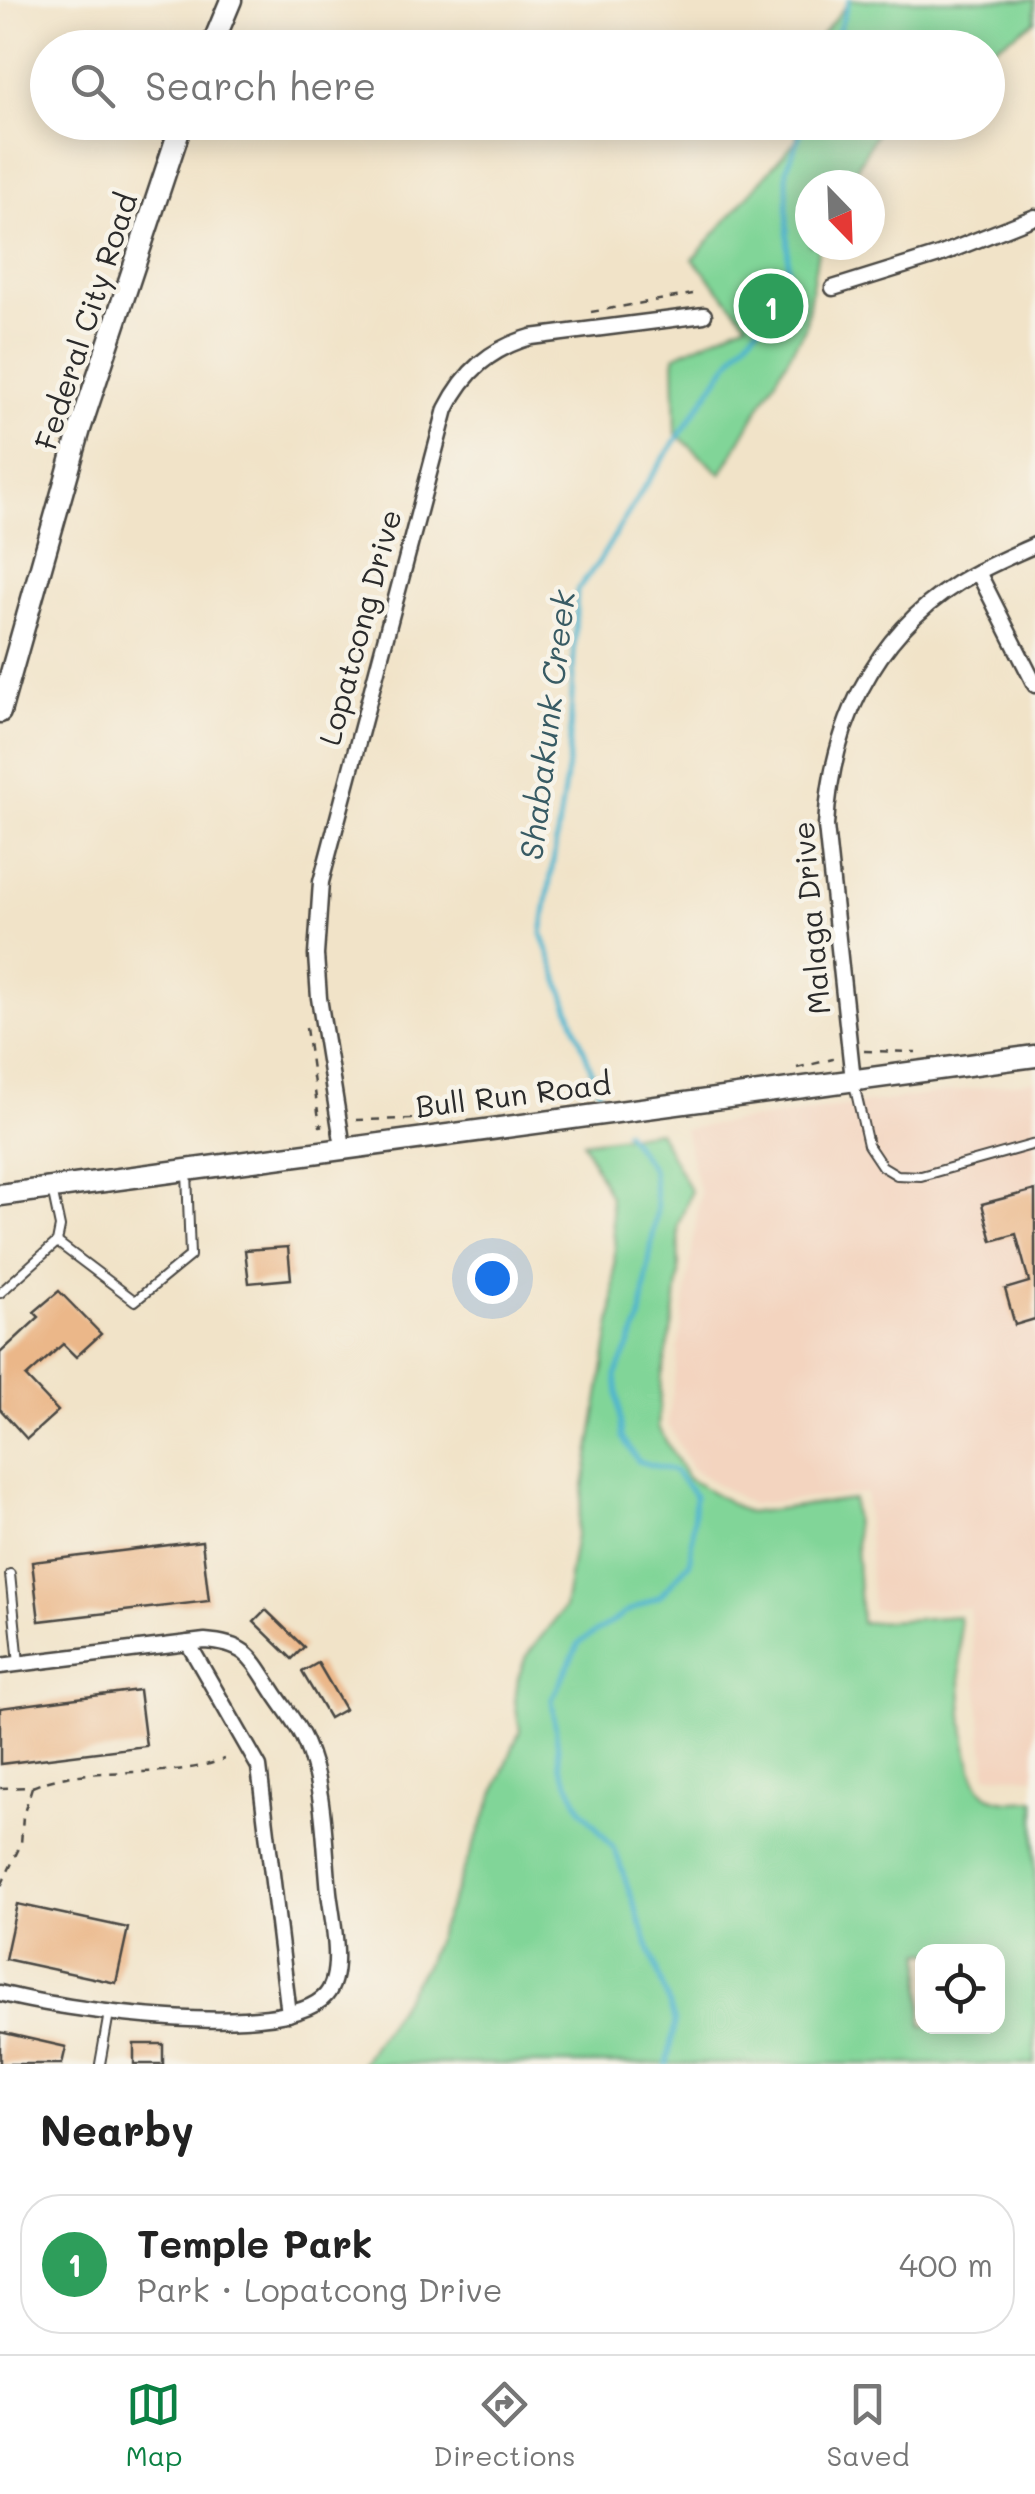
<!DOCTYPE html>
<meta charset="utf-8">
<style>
:root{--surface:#fff;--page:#f6f6f6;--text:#222;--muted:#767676;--line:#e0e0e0;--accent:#0b8043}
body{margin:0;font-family:Mali,sans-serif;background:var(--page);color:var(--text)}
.controls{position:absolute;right:30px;bottom:30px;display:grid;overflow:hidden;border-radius:20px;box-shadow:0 5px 25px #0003}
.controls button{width:90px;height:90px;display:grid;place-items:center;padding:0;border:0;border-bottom:2px solid var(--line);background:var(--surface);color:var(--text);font:50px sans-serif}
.compass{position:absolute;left:795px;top:170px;width:90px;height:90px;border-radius:50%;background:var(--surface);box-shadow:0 5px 25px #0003;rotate:157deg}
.you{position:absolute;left:492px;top:1278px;width:35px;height:35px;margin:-25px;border:8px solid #fff;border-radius:50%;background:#1a73e8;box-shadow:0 0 0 15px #1a73e833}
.badge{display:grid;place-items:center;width:65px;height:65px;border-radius:50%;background:var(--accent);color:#fff;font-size:32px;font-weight:700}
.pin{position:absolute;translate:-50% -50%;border:5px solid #fff;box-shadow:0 2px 10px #0006}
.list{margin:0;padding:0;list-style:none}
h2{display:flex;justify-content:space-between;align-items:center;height:130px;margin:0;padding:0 40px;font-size:42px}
h2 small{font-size:32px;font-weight:400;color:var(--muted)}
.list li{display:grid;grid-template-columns:65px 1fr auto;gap:30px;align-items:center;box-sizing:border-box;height:140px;margin:0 20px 20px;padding:0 20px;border:2px solid var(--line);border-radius:40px}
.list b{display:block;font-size:38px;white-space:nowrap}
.list p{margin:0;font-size:32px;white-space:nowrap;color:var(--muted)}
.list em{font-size:32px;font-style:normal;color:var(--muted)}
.icon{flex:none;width:55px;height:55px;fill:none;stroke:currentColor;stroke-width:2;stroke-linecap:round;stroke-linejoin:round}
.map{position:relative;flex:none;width:1035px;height:2064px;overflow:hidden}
.search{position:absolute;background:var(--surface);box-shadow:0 5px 25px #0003;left:30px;right:30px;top:30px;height:110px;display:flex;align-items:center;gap:25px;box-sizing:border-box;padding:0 35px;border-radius:55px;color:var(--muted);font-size:38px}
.sheet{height:290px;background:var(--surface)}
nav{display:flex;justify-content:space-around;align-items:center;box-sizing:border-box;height:140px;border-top:2px solid var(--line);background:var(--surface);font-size:28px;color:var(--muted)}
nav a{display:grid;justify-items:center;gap:5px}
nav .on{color:var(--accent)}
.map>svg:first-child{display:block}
</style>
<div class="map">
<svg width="1035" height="2064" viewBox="0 0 1035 2064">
<rect width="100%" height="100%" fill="#f7f3e8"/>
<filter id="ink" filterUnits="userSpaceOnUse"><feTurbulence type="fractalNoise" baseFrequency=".01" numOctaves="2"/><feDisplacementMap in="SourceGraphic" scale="20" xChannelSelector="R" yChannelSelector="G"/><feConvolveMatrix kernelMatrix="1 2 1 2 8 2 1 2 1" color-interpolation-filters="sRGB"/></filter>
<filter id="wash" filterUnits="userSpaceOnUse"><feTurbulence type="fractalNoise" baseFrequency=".0048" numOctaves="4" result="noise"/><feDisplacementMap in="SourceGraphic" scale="40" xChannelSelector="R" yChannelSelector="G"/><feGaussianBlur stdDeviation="2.25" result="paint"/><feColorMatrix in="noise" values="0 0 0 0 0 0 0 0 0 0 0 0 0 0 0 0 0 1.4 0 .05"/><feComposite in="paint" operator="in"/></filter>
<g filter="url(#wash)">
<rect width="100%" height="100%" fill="#f1e3c8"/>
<polygon fill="#f3d4bf" points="1035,1080 1035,1777 987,1775 969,1608 872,1609 866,1493 751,1504 692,1469 668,1424 700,1193 684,1129"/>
<g fill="#81d598" stroke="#568062" stroke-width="2.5" fill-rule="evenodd">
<polygon points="850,0 1035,0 1035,21 988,51 988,48 812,47"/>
<polygon points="799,123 882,123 847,185 810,185 810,245 819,245 805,328 721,474 676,434 674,356 747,322 693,259 796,140"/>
<path d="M658 1131 691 1192 678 1225 679 1274 673 1323 661 1380 658 1427 687 1478 748 1513 853 1499 861 1623 959 1616C961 1651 957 1779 989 1796 1004 1803 1019 1801 1035 1800V2064H361L426 1964 520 1730 515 1701 518 1678 526 1656 564 1608 613 1311 615 1247 610 1197 583 1142ZM922 1952H998V2026H922Z"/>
</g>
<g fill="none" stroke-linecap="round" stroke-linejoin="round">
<g stroke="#4fb5ce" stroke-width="5">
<polyline points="833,48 849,0"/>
<polyline points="599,1091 542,934 569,757 577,590 598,563 643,489 736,352 788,293 787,168 805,122"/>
<polyline points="625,1131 652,1169 657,1208 640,1322 616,1375 622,1437 638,1461 674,1471 695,1496 690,1562 660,1596 627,1612 579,1643 552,1699 560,1766 582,1810 615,1850 675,2022 667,2064"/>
</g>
</g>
<g id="blocks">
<g fill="#ebb789">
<polygon points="1035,1190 1035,1319 1015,1325 1005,1289 1029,1282 1016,1234 992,1241 982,1204"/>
<polygon points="288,1247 291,1279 249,1283 245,1250"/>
<polygon points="59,1291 101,1334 76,1357 63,1344 26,1377 58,1411 27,1439 0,1409 0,1353 39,1317 34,1312"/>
<polygon points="202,1541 209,1601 39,1621 32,1562"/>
<polygon points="266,1610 304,1647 292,1659 254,1622"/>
<polygon points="318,1663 345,1709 329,1718 302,1672"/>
<polygon points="139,1690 146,1746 0,1764 0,1708"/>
<polygon points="17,1904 128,1928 116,1983 5,1959"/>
<polygon points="0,2032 66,2047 62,2064 0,2064"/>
<rect x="134" y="2044" width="29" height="20"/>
</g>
</g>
</g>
<g filter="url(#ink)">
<use href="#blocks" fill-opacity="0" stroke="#494743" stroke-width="2.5"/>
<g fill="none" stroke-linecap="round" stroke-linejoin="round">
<defs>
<g id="lane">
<polyline points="854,1084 868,1145 882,1166 897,1175 921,1176 1035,1144"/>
<polyline points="57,1242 135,1301 190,1256 187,1171"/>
<polyline points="0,1293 57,1242 60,1227 52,1189"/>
<polyline points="10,1574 19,1663"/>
<polyline points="100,2064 109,2013"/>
</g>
<g id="street">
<polyline points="833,288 939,255 1035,217"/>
<polyline points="978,572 1035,685"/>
<path d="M853 1080 826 826C831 728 872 637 958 583 982 568 1009 557 1035 545"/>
<path d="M343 1147 319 998 316 955 321 882 446 409C465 371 490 349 531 337L704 315"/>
<polyline points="188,1643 259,1767 289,2014"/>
<path d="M0 1666 205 1641C247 1644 251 1657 273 1691 283 1707 298 1724 305 1742 325 1787 324 1843 329 1892 332 1919 345 1973 326 1995 286 2043 58 2009 0 1993"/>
</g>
<g id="secondary">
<polyline points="211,48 231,0"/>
<polyline points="0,712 80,429 182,122"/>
<polyline points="0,1195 1035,1056"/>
</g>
</defs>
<use href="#lane" stroke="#494743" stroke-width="12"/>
<use href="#street" stroke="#494743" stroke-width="19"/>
<use href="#secondary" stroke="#494743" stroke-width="25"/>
<g stroke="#494743" stroke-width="2.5" stroke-dasharray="8 8" stroke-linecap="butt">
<polyline points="591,312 693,294"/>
<polyline points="306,1028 320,1126 323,1125"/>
<polyline points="864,1051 916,1052"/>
<polyline points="797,1068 833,1059"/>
<polyline points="356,1120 417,1119"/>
<path d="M32 1787C93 1761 163 1783 224 1759"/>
<polyline points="0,1788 32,1787 23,1816 21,1844 0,1888"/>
</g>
<use href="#lane" stroke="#fff" stroke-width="8"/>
<use href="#street" stroke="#fff" stroke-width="14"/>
<use href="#secondary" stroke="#fff" stroke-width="20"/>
</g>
</g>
<g text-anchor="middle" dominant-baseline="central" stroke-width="9" stroke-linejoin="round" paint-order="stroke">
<g font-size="30" fill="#2b2b2b" stroke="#f7f3e8">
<text transform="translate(85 321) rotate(-72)">Federal City Road</text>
<text transform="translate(359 627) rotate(-75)">Lopatcong Drive</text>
<text transform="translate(810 918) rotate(-95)">Malaga Drive</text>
<text transform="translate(513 1094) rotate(-7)">Bull Run Road</text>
</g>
<g font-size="32" font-style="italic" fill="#385b64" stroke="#f7f3e8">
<text transform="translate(546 725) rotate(-83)">Shabakunk Creek</text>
</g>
</g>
</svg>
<div class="controls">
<button><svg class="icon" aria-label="locate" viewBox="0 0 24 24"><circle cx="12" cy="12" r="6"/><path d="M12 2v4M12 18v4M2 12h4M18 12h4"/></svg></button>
</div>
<svg class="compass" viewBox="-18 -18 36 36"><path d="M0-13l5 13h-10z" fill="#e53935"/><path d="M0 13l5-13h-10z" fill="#767676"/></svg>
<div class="you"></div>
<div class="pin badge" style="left:771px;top:306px;background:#2e9e5b">1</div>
<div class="search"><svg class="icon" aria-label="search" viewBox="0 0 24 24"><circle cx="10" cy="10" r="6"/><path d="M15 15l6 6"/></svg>Search here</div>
</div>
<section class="sheet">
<h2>Nearby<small></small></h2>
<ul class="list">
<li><span class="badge" style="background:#2e9e5b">1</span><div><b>Temple Park</b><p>Park · Lopatcong Drive</p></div><em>400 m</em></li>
</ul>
</section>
<nav>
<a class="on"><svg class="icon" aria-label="map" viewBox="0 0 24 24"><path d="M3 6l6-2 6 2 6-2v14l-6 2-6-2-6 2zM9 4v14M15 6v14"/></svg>Map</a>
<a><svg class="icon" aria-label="directions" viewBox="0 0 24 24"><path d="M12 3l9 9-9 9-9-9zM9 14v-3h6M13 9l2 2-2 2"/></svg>Directions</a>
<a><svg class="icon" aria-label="saved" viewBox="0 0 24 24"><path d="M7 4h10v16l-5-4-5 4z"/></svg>Saved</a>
</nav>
